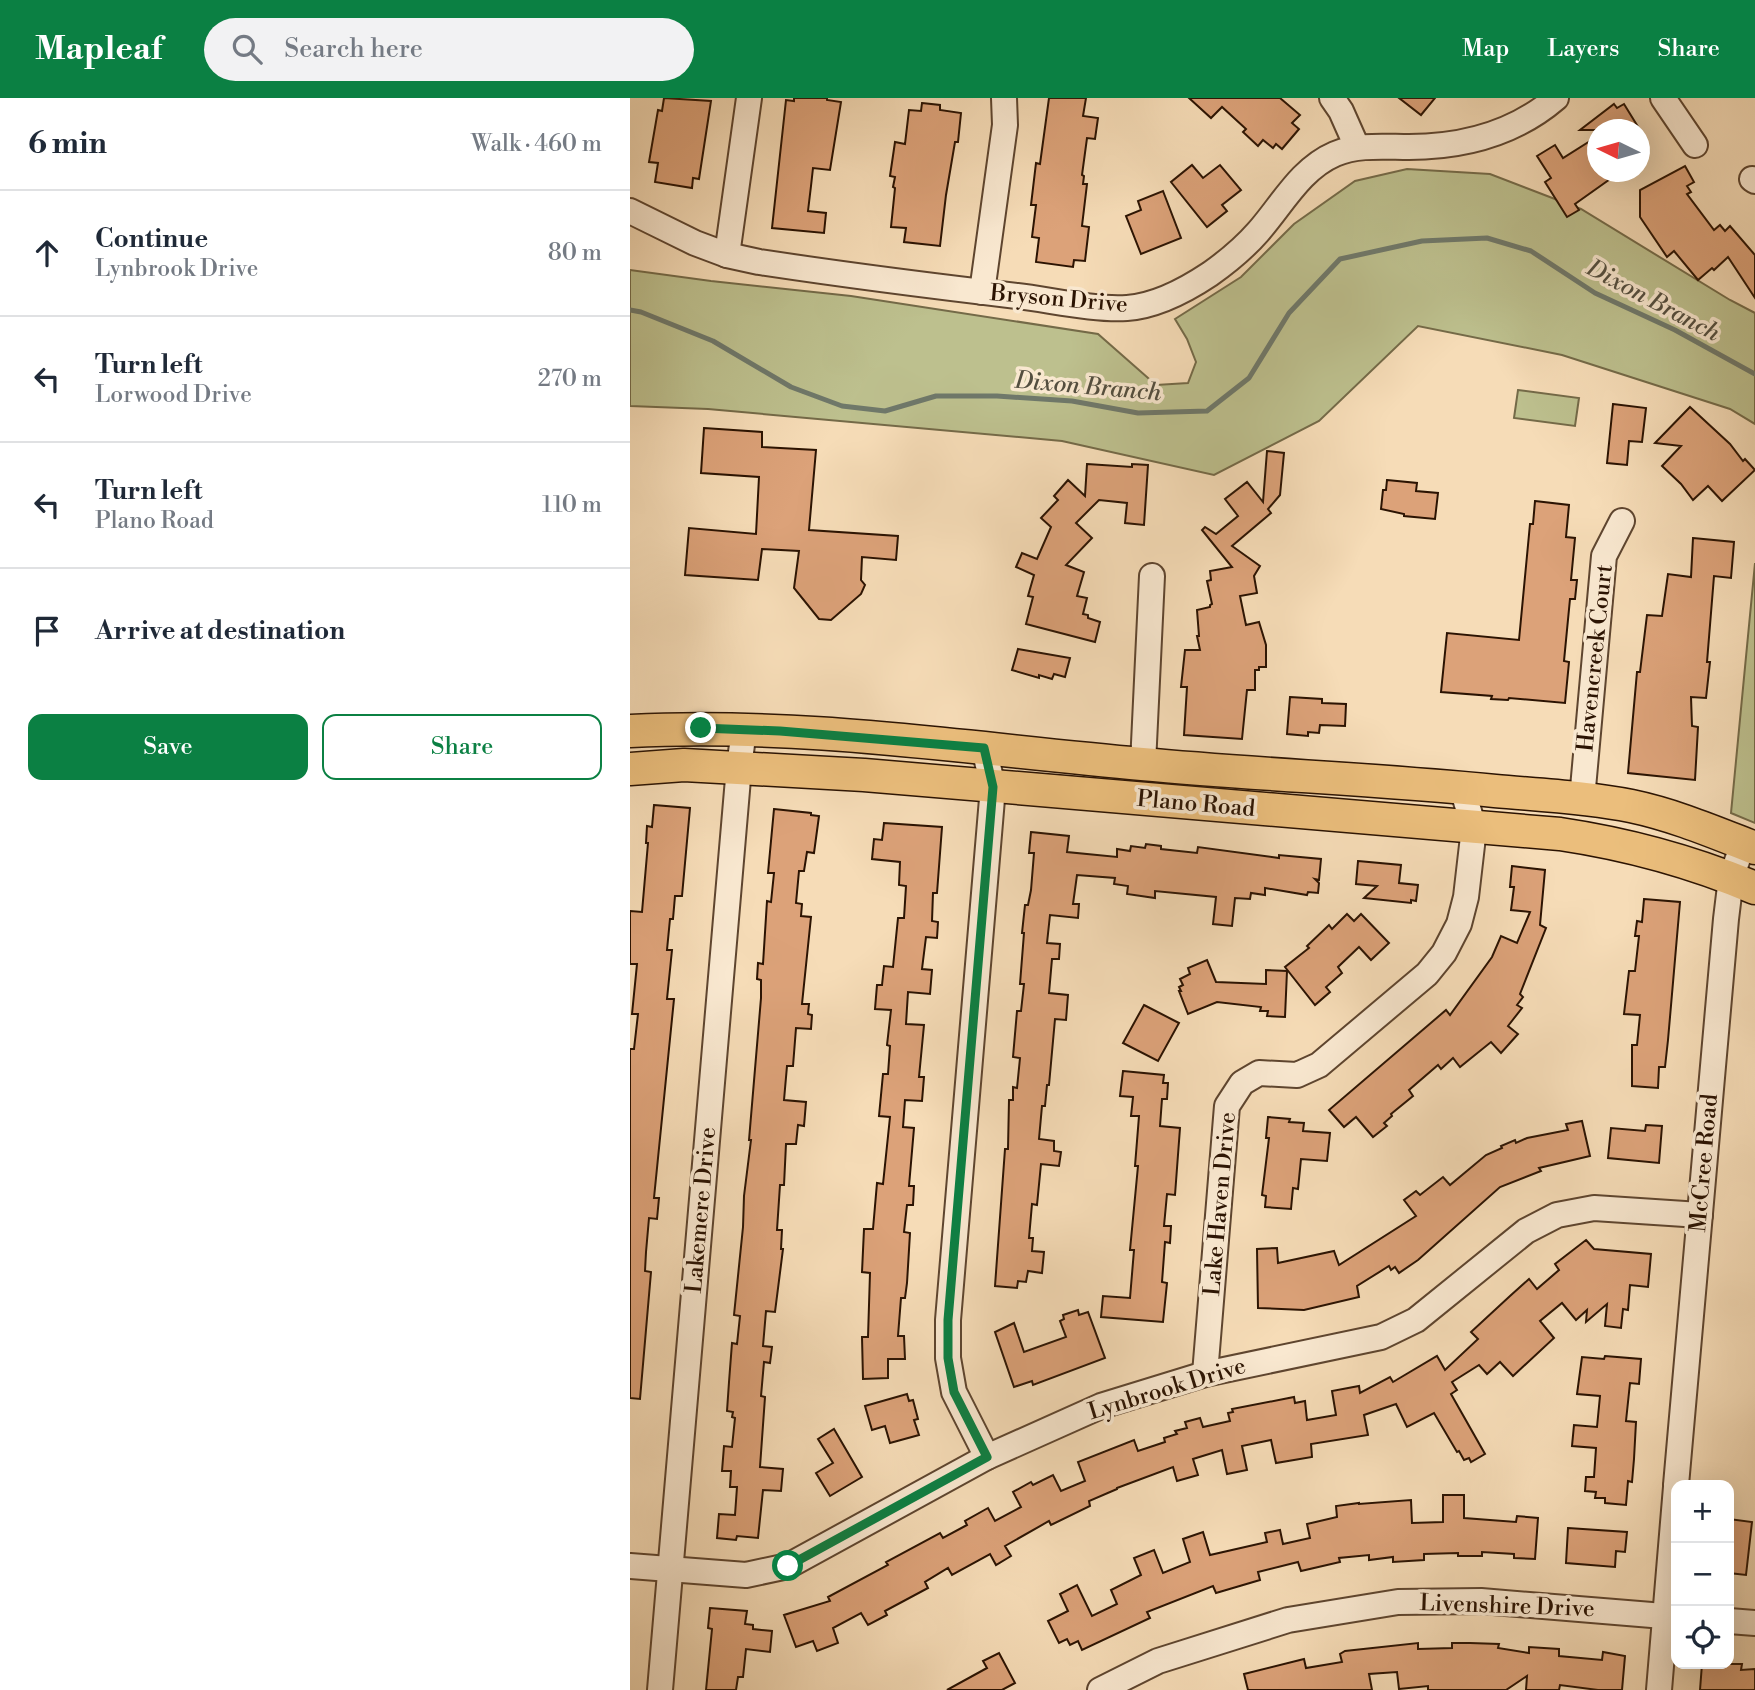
<!DOCTYPE html>
<meta charset="utf-8">
<style>
:root{--surface:#fff;--page:#f2f2f3;--text:#1f2937;--muted:#747a83;--line:#e0e1e3;--accent:#0b8043}
body{margin:0;font-family:"Libre Bodoni",serif;background:var(--page);color:var(--text)}
.controls{position:absolute;right:21px;bottom:21px;display:grid;overflow:hidden;border-radius:14px;box-shadow:0 7px 28px #0002}
.controls button{width:63px;height:63px;display:grid;place-items:center;padding:0;border:0;border-bottom:2px solid var(--line);background:var(--surface);color:var(--text);font:35px sans-serif}
.compass{position:absolute;left:957px;top:21px;width:63px;height:63px;border-radius:50%;background:var(--surface);box-shadow:0 7px 28px #0002;rotate:275deg}
.stop{position:absolute;width:21px;height:21px;margin:-16px;border:5px solid #0b8043;border-radius:50%;background:#fff}
.stop.end{background:#0b8043;border-color:#fff;box-shadow:0 2px 7px #0008}
.list{margin:0;padding:0;list-style:none}
h2{display:flex;justify-content:space-between;align-items:center;height:91px;margin:0;padding:0 28px;font-size:30px}
h2 small{font-size:23px;font-weight:400;color:var(--muted)}
.list li{display:grid;grid-template-columns:46px 1fr auto;gap:21px;align-items:center;box-sizing:border-box;height:126px;padding:0 28px;border-top:2px solid var(--line)}
.list b{display:block;font-size:26px;white-space:nowrap}
.list p{margin:0;font-size:23px;white-space:nowrap;color:var(--muted)}
.list em{font-size:23px;font-style:normal;color:var(--muted)}
.actions{display:flex;gap:14px;padding:21px 28px}
.actions a{flex:1;padding:16px 0;border:2px solid var(--accent);border-radius:14px;text-align:center;font-size:24px;color:var(--accent)}
.actions .main{background:var(--accent);color:#fff}
.icon{flex:none;width:38px;height:38px;fill:none;stroke:currentColor;stroke-width:2;stroke-linecap:round;stroke-linejoin:round}
.map{position:relative;flex:none;width:1125px;height:1592px;overflow:hidden}
header{display:flex;align-items:center;gap:42px;box-sizing:border-box;height:98px;padding:0 35px;background:var(--accent);color:#fff}
header strong{font-size:33px}
nav{display:flex;gap:38px;margin-inline-start:auto;font-size:24px}
.search{width:490px;height:63px;background:var(--page);display:flex;align-items:center;gap:18px;box-sizing:border-box;padding:0 24px;border-radius:38px;color:var(--muted);font-size:26px}
main{display:flex}
aside{flex:1;background:var(--surface)}
.map>svg:first-child{display:block}
</style>
<header>
<strong>Mapleaf</strong>
<div class="search"><svg class="icon" aria-label="search" viewBox="0 0 24 24"><circle cx="10" cy="10" r="6"/><path d="M15 15l6 6"/></svg>Search here</div>
<nav><a>Map</a><a>Layers</a><a>Share</a></nav>
</header>
<main>
<aside>
<h2>6 min<small>Walk · 460 m</small></h2>
<ul class="list">
<li><svg class="icon" aria-label="ahead" viewBox="0 0 24 24"><path d="M12 20V5M6 11l6-6 6 6"/></svg><div><b>Continue</b><p>Lynbrook Drive</p></div><em>80 m</em></li>
<li><svg class="icon" aria-label="left" viewBox="0 0 24 24"><path d="M17 20v-9H6M10 6l-5 5 5 5"/></svg><div><b>Turn left</b><p>Lorwood Drive</p></div><em>270 m</em></li>
<li><svg class="icon" aria-label="left" viewBox="0 0 24 24"><path d="M17 20v-9H6M10 6l-5 5 5 5"/></svg><div><b>Turn left</b><p>Plano Road</p></div><em>110 m</em></li>
<li><svg class="icon" aria-label="arrive" viewBox="0 0 24 24"><path d="M6 21V4h12l-3 4 3 4H6"/></svg><div><b>Arrive at destination</b></div></li>
</ul>
<div class="actions"><a class="main">Save</a><a>Share</a></div>
</aside>
<div class="map">
<svg width="1125" height="1592" viewBox="0 0 1125 1592">
<rect width="100%" height="100%" fill="#f6dcb7"/>
<filter id="stains"><feTurbulence type="fractalNoise" baseFrequency=".00286" numOctaves="4"/><feColorMatrix values="0 0 0 0 .2 0 0 0 0 .09 0 0 0 0 .02 0 0 0 .5 -.17"/></filter>
<radialGradient id="worn" r=".72"><stop offset=".6" stop-color="#630" stop-opacity="0"/><stop offset="1" stop-color="#630" stop-opacity=".3"/></radialGradient>
<g fill="#bdc08e" stroke="#746a48" stroke-width="2">
<polygon points="777,71 860,76 951,111 1100,202 1125,215 1125,326 1100,311 932,257 788,228 689,323 584,377 432,343 78,311 0,308 0,172 81,183 221,198 468,236 526,287 558,285 566,264 557,241 545,221 611,179 664,126 725,83"/>
<polygon points="888,292 949,300 945,328 884,320"/>
<polygon points="1125,465 1125,725 1101,715"/>
</g>
<g fill="none" stroke-linecap="round" stroke-linejoin="round">
<polyline stroke="#6f786a" stroke-width="5" points="0,212 11,214 83,243 161,289 212,308 255,313 306,298 367,298 442,303 508,315 577,313 619,280 659,215 710,161 792,143 857,140 901,153 965,195 1045,232 1125,276"/>
</g>
<g fill="#dca279" stroke="#2b1302" stroke-width="2">
<polygon points="34,0 81,3 69,81 63,80 62,90 25,84 28,65 19,64 28,12 32,13"/>
<polygon points="164,0 197,0 197,2 211,4 200,72 183,70 181,88 178,113 196,115 194,135 142,130 156,2 164,3"/>
<polygon points="419,0 456,0 453,18 468,20 465,41 457,40 452,77 454,78 453,86 457,86 452,128 459,129 455,163 444,162 443,169 406,164 409,140 402,139 406,107 401,107 406,65 410,66"/>
<polygon points="559,0 650,0 670,17 662,25 669,31 652,51 646,46 643,50 633,42 628,48 613,34 616,31 592,9 581,20"/>
<polygon points="769,0 805,0 791,17"/>
<polygon points="292,5 310,7 310,12 331,15 328,44 325,44 316,97 310,148 274,144 276,130 261,129 265,90 263,89 265,79 260,78 265,44 275,46 279,12 291,13"/>
<polygon points="984,6 987,10 994,6 1010,32 950,32"/>
<polygon points="968,38 968,74 990,74 945,106 949,112 937,119 915,84 921,80 907,58 925,47 933,60"/>
<polygon points="562,67 573,80 590,67 611,92 592,107 597,113 577,129 541,84"/>
<polygon points="1055,68 1064,84 1057,88 1061,94 1057,96 1084,132 1090,127 1095,133 1100,128 1125,157 1125,200 1098,159 1084,172 1082,170 1068,182 1044,153 1037,159 1010,119 1010,92"/>
<polygon points="533,93 551,140 511,156 496,118 511,112 508,103"/>
<polygon points="983,306 1016,310 1012,344 999,343 997,367 977,365"/>
<polygon points="1060,309 1100,346 1113,363 1115,361 1125,372 1092,403 1078,388 1063,402 1051,386 1032,368 1051,348 1025,345"/>
<polygon points="74,330 132,334 132,349 186,352 179,432 268,438 266,462 232,459 231,482 235,487 231,496 201,522 189,521 164,490 169,453 132,451 128,482 55,477 59,430 126,436 129,379 71,375"/>
<polygon points="637,353 654,355 650,397 638,411 641,415 602,448 630,468 624,478 627,495 610,498 616,527 629,524 636,547 636,569 629,569 629,572 625,572 625,592 617,592 612,641 554,637 557,589 551,589 555,552 570,552 567,538 569,538 567,512 580,509 580,507 582,506 577,483 581,482 580,473 602,469 572,432 575,429 586,436 608,418 595,401 617,384 633,404"/>
<polygon points="457,366 502,369 502,366 518,367 514,427 495,425 497,405 469,402 446,425 462,440 436,467 454,474 447,498 457,500 453,516 458,517 458,520 470,524 465,544 396,526 403,499 398,498 404,477 386,469 392,455 407,461 421,429 411,420 428,402 424,398 438,382 455,398"/>
<polygon points="757,382 787,385 786,393 808,395 805,421 774,418 774,416 751,411 753,392 756,392"/>
<polygon points="905,403 939,407 936,439 945,440 941,482 947,482 945,501 940,501 934,563 939,564 935,605 879,600 878,602 861,601 862,598 811,594 817,535 889,542 900,426 903,426"/>
<polygon points="1063,440 1104,444 1101,480 1084,478 1077,564 1080,564 1076,600 1061,599 1062,628 1068,629 1065,682 998,675 1007,574 1010,574 1017,517 1032,518 1038,476 1061,479"/>
<polygon points="388,551 440,560 435,579 424,576 422,581 409,577 409,580 382,572"/>
<polygon points="660,599 692,601 692,605 716,606 715,628 690,627 689,635 678,634 678,638 657,636"/>
<polygon points="24,707 60,710 52,798 45,798 43,821 40,821 37,852 42,852 37,901 44,901 24,1100 29,1100 27,1121 19,1120 16,1154 15,1173 21,1174 10,1301 0,1300 0,951 4,951 8,916 2,916 7,866 0,866 0,813 12,814 18,745 16,745 17,728 22,729"/>
<polygon points="144,711 181,715 181,717 189,718 184,755 177,754 174,773 169,773 166,805 172,806 171,818 181,819 172,906 179,906 178,916 182,917 181,931 166,930 163,968 157,968 154,1002 176,1004 174,1028 168,1027 166,1046 156,1046 154,1087 150,1087 147,1132 152,1132 151,1151 153,1151 145,1214 136,1213 133,1248 142,1249 140,1265 134,1264 131,1298 135,1299 130,1369 153,1371 151,1393 133,1392 128,1440 107,1438 106,1442 87,1440 89,1416 105,1417 107,1389 100,1389 101,1373 92,1373 94,1348 102,1349 105,1320 102,1319 103,1314 97,1313 99,1284 102,1245 107,1246 110,1218 104,1217 113,1129 114,1098 121,1042 119,1042 131,900 131,882 127,881 128,865 133,866 137,803 141,804 144,775 138,775"/>
<polygon points="254,725 312,729 307,795 303,795 302,823 308,824 307,840 296,839 292,871 302,872 300,896 278,894 276,926 294,927 289,979 294,979 292,1003 275,1002 273,1029 284,1030 279,1088 284,1088 283,1107 277,1107 274,1134 280,1135 277,1185 275,1200 271,1200 268,1238 274,1238 275,1261 258,1261 258,1280 233,1281 232,1239 238,1239 240,1175 232,1174 234,1131 243,1131 247,1085 253,1086 260,1019 249,1018 253,976 258,976 260,948 257,947 261,912 245,911 247,887 252,887 254,868 263,869 268,820 274,820 276,788 269,787 270,764 242,761 244,741 252,742"/>
<polygon points="401,734 439,738 437,754 487,759 487,751 500,753 501,748 515,750 516,746 531,748 531,751 567,755 568,749 649,760 649,757 691,761 689,782 685,781 689,785 688,795 678,794 677,797 635,790 635,797 621,795 620,801 605,800 602,828 583,826 586,799 525,793 525,800 497,796 498,788 484,786 485,780 447,777 443,806 449,806 448,820 420,817 417,845 430,846 429,861 422,861 419,895 438,897 436,922 425,921 419,987 417,987 415,1008 412,1008 409,1041 424,1043 424,1053 431,1054 429,1068 411,1066 407,1107 402,1106 399,1140 403,1140 402,1153 414,1154 412,1175 398,1173 396,1184 388,1183 387,1190 365,1188 375,1051 378,1051 379,1002 383,1002 383,989 387,990 390,960 383,959 387,913 391,913 394,886 390,886 394,835 392,835 395,807 398,807 401,792 404,755 399,755"/>
<polygon points="728,763 771,767 769,785 788,787 786,803 781,802 781,805 734,800 747,788 726,786"/>
<polygon points="882,768 915,772 910,827 916,830 890,896 893,899 887,907 892,910 878,928 888,936 871,955 861,944 830,969 823,960 811,971 808,967 779,992 783,998 761,1016 762,1018 754,1025 757,1028 743,1039 726,1019 714,1029 699,1012 816,912 820,917 862,859 871,838 887,845 900,814 881,812 884,789 880,789"/>
<polygon points="1014,801 1050,804 1038,942 1035,969 1029,969 1028,990 1002,988 1002,947 1007,947 1010,917 994,916 999,873 1005,873 1009,838 1005,838 1007,823 1012,824"/>
<polygon points="717,816 724,823 731,816 759,845 741,862 729,849 708,869 712,875 696,889 700,894 685,907 655,869 679,850 677,848 699,827 702,831"/>
<polygon points="577,862 586,884 636,886 636,872 657,873 655,919 637,918 638,913 630,913 631,909 587,904 558,916 549,893 551,893 549,889 553,887 550,881 560,876 558,870"/>
<polygon points="514,907 549,925 528,963 493,945"/>
<polygon points="493,973 534,977 533,985 538,985 537,1001 532,1001 530,1028 550,1030 545,1097 537,1096 534,1128 541,1128 540,1145 535,1144 532,1184 537,1185 533,1224 471,1219 473,1198 500,1200 504,1152 500,1152 508,1068 505,1068 509,1018 501,1018 503,999 490,998"/>
<polygon points="638,1019 660,1021 659,1024 674,1025 673,1033 700,1035 697,1063 671,1061 668,1091 663,1090 661,1111 635,1109 636,1098 632,1097 639,1040 636,1040"/>
<polygon points="952,1023 960,1058 909,1070 911,1073 870,1089 788,1162 769,1175 765,1169 761,1172 759,1168 727,1188 729,1199 674,1212 628,1210 627,1151 647,1150 648,1165 704,1153 709,1167 786,1118 774,1102 786,1093 790,1097 813,1079 820,1087 856,1057 872,1050 871,1048 885,1042 886,1045 897,1040 938,1032 936,1026"/>
<polygon points="1016,1027 1032,1028 1029,1065 978,1060 981,1030 1015,1033"/>
<polygon points="956,1142 964,1151 1021,1156 1018,1189 1000,1187 998,1212 993,1211 991,1230 975,1228 977,1206 956,1224 957,1212 946,1222 932,1205 910,1223 924,1240 883,1278 870,1264 857,1276 849,1267 822,1284 827,1292 821,1296 855,1356 841,1364 839,1360 834,1362 829,1353 827,1354 804,1315 777,1329 766,1306 734,1317 738,1337 681,1346 682,1359 646,1365 641,1342 612,1348 617,1372 597,1376 592,1352 563,1361 568,1377 547,1383 543,1369 487,1390 487,1391 459,1403 460,1408 421,1427 419,1423 375,1448 381,1458 366,1467 360,1456 322,1477 318,1470 295,1484 298,1490 255,1513 257,1517 238,1527 231,1515 203,1530 208,1545 187,1553 183,1543 166,1549 154,1517 200,1503 198,1499 258,1467 256,1464 310,1435 313,1440 337,1427 335,1423 358,1410 365,1423 391,1409 383,1394 401,1384 403,1387 423,1377 431,1393 455,1383 448,1364 504,1342 508,1353 535,1344 534,1340 547,1336 545,1333 557,1330 555,1324 570,1320 573,1329 600,1323 598,1315 603,1314 602,1311 664,1299 665,1305 675,1303 677,1322 706,1317 702,1293 729,1288 730,1295 760,1279 763,1284 807,1258 815,1272 848,1241 841,1234 880,1198 899,1181 907,1191 929,1172 925,1166"/>
<polygon points="448,1212 449,1217 458,1214 475,1260 403,1287 402,1283 384,1289 365,1234 384,1225 394,1254 436,1239 430,1223 434,1221 433,1217"/>
<polygon points="975,1258 1011,1261 1009,1286 1000,1285 996,1323 1006,1324 1004,1361 1002,1384 998,1383 996,1407 975,1405 975,1400 965,1400 966,1394 955,1393 956,1379 964,1379 966,1350 942,1348 944,1327 967,1329 970,1298 947,1296 952,1259 974,1261"/>
<polygon points="277,1296 279,1303 283,1302 288,1321 284,1322 289,1337 260,1345 255,1328 242,1332 235,1308"/>
<polygon points="204,1331 232,1379 200,1398 186,1375 203,1365 188,1341"/>
<polygon points="813,1397 834,1397 834,1420 886,1424 887,1418 908,1420 905,1461 884,1460 884,1456 852,1454 852,1458 828,1458 828,1455 794,1456 794,1462 763,1464 763,1459 739,1462 739,1457 709,1460 710,1464 671,1473 668,1464 628,1474 630,1482 586,1495 583,1488 517,1514 520,1520 452,1552 448,1543 440,1547 437,1541 429,1545 418,1523 438,1513 430,1496 447,1487 462,1518 487,1506 481,1492 511,1477 504,1460 524,1452 533,1475 560,1464 553,1441 573,1434 580,1457 637,1444 635,1435 650,1432 653,1446 680,1440 677,1426 707,1419 706,1408 729,1405 729,1406 781,1402 782,1425 813,1424"/>
<polygon points="1099,1421 1122,1424 1116,1477 1099,1475"/>
<polygon points="938,1430 997,1434 995,1454 986,1453 985,1469 936,1465"/>
<polygon points="80,1510 117,1513 115,1526 123,1527 123,1531 142,1533 140,1554 116,1551 113,1579 108,1579 106,1592 76,1592 82,1531 78,1530"/>
<polygon points="788,1545 788,1551 822,1550 822,1545 840,1545 869,1546 868,1550 899,1555 899,1549 929,1551 929,1558 972,1562 973,1554 995,1558 992,1592 968,1592 930,1587 929,1592 896,1592 897,1578 876,1592 798,1592 798,1588 769,1591 767,1574 739,1576 742,1592 618,1592 614,1576 674,1561 676,1570 712,1564 710,1556 715,1553"/>
<polygon points="369,1555 385,1585 372,1592 317,1592 357,1570 353,1563"/>
<polygon points="1072,1566 1112,1566 1111,1572 1125,1571 1125,1592 1070,1592"/>
</g>
<g fill="none" stroke-linecap="round" stroke-linejoin="round">
<defs>
<g id="minor">
<polyline points="702,0 711,13 727,49"/>
<polyline points="1033,0 1065,47"/>
<polyline points="1122,81 1125,83"/>
<path d="M0 113 65 145 97 157 129 164C215 177 301 188 387 198 421 202 463 212 497 210 526 208 556 192 580 176 597 164 614 150 628 134 652 107 670 71 705 56 728 46 755 49 779 49 833 49 884 36 926 0"/>
<polyline points="97,157 119,0"/>
<polyline points="352,194 375,27 374,0"/>
<polyline points="354,650 363,689 318,1222 318,1260 324,1294 357,1359"/>
<polyline points="513,666 522,478"/>
<polyline points="952,701 974,458 992,423"/>
<polyline points="575,1276 597,1008 612,985 629,975 667,977 689,967 797,876 814,855 829,826 836,799 844,730 832,690"/>
<polyline points="1046,1387 1096,821 1101,780 1113,746"/>
<polyline points="0,1468 116,1477 158,1468 357,1359 471,1308 575,1276 751,1239 786,1222 896,1133 927,1117 964,1110 1070,1117"/>
<polyline points="1099,1523 1125,1525"/>
<polyline points="30,1592 109,669 114,632"/>
<polyline points="470,1592 528,1563 658,1522 768,1504 851,1503 1046,1519"/>
<polyline points="1029,1592 1046,1389"/>
</g>
<g id="major">
<path d="M0 633C171 624 342 651 512 666 629 677 747 681 865 693 910 697 956 699 1001 708 1044 717 1084 734 1125 750"/>
<path d="M0 671 54 667 234 677 930 736C997 746 1063 764 1125 790"/>
</g>
</defs>
<use href="#minor" stroke="#5e452f" stroke-width="28"/>
<use href="#major" stroke="#2b1302" stroke-width="35"/>
<use href="#minor" stroke="#f9e8d0" stroke-width="24"/>
<use href="#major" stroke="#ebbe7c" stroke-width="32"/>
</g>
<g fill="none" stroke-linecap="round" stroke-linejoin="round">
<polyline stroke="#0b8043" stroke-width="9" points="71,630 150,633 354,650 363,689 318,1222 318,1260 324,1294 357,1359 158,1468"/>
</g>
<g text-anchor="middle" dominant-baseline="central" stroke-width="7" stroke-linejoin="round" paint-order="stroke">
<g font-size="23" fill="#2b1302" stroke="#f9e8d0">
<text transform="translate(429 201) rotate(5)">Bryson Drive</text>
<text transform="translate(965 560) rotate(-84)">Havencreek Court</text>
<text transform="translate(566 706) rotate(5)">Plano Road</text>
<text transform="translate(1074 1065) rotate(-85)">McCree Road</text>
<text transform="translate(590 1106) rotate(-85)">Lake Haven Drive</text>
<text transform="translate(71 1112) rotate(-85)">Lakemere Drive</text>
<text transform="translate(537 1291) rotate(-17)">Lynbrook Drive</text>
<text transform="translate(877 1508) rotate(2)">Livenshire Drive</text>
</g>
<g font-size="24" font-style="italic" fill="#534e3f" stroke="#f9e8d0">
<text transform="translate(1023 203) rotate(28)">Dixon Branch</text>
<text transform="translate(458 289) rotate(5)">Dixon Branch</text>
</g>
</g>
<rect width="100%" height="100%" filter="url(#stains)"/>
<rect width="100%" height="100%" fill="url(#worn)"/>
</svg>
<div class="controls">
<button>+</button>
<button>−</button>
<button><svg class="icon" aria-label="locate" viewBox="0 0 24 24"><circle cx="12" cy="12" r="6"/><path d="M12 2v4M12 18v4M2 12h4M18 12h4"/></svg></button>
</div>
<svg class="compass" viewBox="-18 -18 36 36"><path d="M0-13l5 13h-10z" fill="#e53935"/><path d="M0 13l5-13h-10z" fill="#747a83"/></svg>
<div class="stop" style="left:158px;top:1468px"></div>
<div class="stop end" style="left:71px;top:630px"></div>
</div>
</main>
